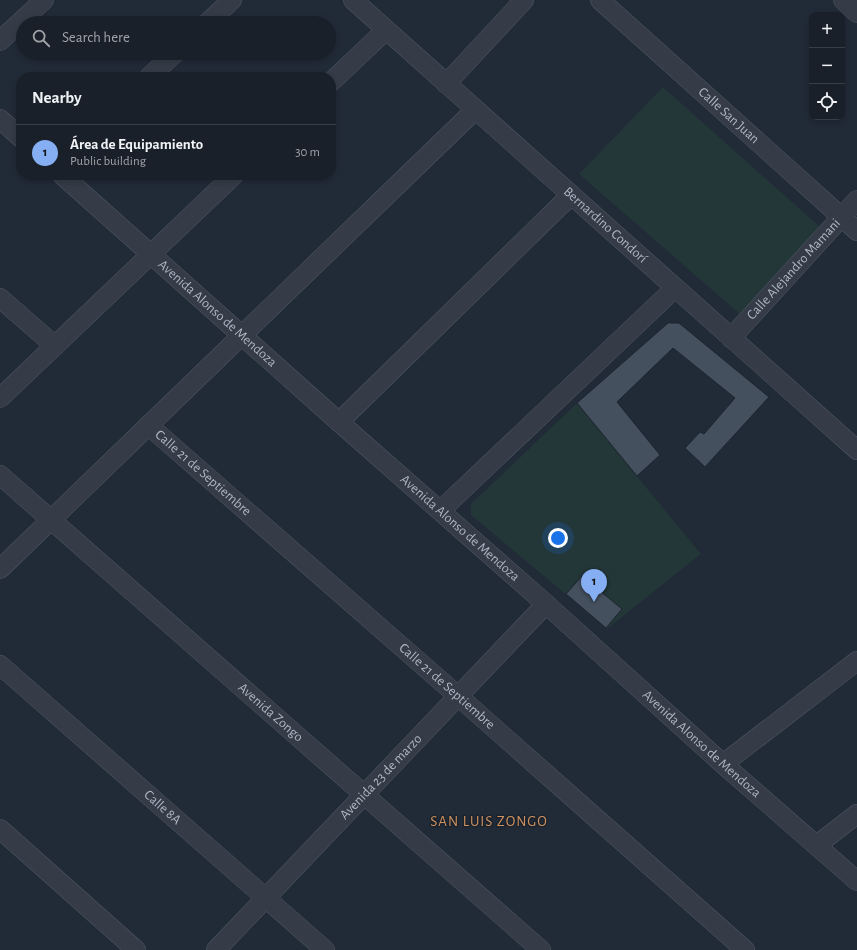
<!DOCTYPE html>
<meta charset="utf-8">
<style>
:root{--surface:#192029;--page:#222831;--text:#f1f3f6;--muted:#9fa3a8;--line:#373e46;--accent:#86aff3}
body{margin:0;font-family:"Alegreya Sans",sans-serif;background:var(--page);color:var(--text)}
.controls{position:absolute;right:12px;top:12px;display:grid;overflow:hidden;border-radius:8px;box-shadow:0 2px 6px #0003}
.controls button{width:36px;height:36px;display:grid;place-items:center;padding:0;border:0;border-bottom:1px solid var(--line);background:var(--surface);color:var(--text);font:20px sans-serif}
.you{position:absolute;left:558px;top:538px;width:14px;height:14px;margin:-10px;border:3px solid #fff;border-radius:50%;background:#1a73e8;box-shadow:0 0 0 6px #1a73e833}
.badge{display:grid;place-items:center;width:26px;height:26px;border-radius:50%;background:var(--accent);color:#111;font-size:13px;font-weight:700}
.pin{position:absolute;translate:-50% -33px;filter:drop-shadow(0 1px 2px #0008)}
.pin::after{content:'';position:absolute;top:21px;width:14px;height:12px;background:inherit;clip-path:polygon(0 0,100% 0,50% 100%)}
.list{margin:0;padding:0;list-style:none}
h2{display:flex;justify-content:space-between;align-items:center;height:52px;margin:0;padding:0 16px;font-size:17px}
h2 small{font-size:13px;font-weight:400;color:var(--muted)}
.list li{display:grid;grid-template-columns:26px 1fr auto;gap:12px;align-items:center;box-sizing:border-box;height:56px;padding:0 16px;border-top:1px solid var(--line)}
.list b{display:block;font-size:15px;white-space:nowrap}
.list p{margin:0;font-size:13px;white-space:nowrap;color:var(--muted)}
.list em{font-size:13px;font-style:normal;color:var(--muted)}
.icon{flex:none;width:22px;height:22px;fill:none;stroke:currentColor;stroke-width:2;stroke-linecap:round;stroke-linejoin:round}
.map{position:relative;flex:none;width:857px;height:950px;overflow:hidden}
.search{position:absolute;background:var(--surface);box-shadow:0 2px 6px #0003;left:16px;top:16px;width:320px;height:44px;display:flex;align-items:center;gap:10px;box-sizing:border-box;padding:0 14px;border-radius:22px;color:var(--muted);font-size:15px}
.panel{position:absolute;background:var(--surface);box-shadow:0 2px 6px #0003;left:16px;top:72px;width:320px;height:108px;border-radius:16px}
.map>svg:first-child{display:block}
</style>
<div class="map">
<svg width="857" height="950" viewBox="0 0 857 950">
<rect width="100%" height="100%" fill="#212a37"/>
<g fill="#233638">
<polygon points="663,87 821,228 742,316 579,174"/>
<polygon points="577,403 701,554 607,629 471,515 471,504"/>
</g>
<g fill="#45505f" stroke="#1c242e">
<polygon points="668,323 679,323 769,397 705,467 685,448 700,432 704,434 735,398 673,348 617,402 660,455 637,476 577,403"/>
<polygon points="582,576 622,609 606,628 566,594"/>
</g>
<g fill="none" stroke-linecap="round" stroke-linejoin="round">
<defs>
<g id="minor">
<path id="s1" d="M353 0 857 450"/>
<path id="s2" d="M600 0 857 231"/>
<polyline points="843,0 857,13"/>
<polyline points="207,23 232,0"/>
<polyline points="0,41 44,0"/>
<polyline points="149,77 175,53"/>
<polyline points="331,82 386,30"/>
<polyline points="446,84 524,0"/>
<polyline points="0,119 21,138"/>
<path id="s3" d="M62 175 339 422 546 604 723 764 857 881"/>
<polyline points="0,298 55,346"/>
<path id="s4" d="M731 338 857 200"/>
<polyline points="0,398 234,175"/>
<polyline points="339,422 571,195"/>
<path id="s5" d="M148 425 458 696 745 950"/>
<path id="s6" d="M0 475 541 950"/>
<polyline points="441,510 675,288"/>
<polyline points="0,569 475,110"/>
<path id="s7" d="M0 665 325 950"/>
<polyline points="723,764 857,661"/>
<polyline points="0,829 136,950"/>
<polyline points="817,845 857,814"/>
<path id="s8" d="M216 950 546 604"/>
</g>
</defs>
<use href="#minor" stroke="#4f5762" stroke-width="20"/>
<use href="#minor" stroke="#353c48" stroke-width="19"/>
</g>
<g text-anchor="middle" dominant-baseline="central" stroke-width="3" stroke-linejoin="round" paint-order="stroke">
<g font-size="14" fill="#afb7c4" stroke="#1a222c">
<text stroke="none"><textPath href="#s2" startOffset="173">Calle San Juan</textPath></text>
<text stroke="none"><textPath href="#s1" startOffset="338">Bernardino Condorí</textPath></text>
<text stroke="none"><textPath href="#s4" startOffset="93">Calle Alejandro Mamani</textPath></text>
<text stroke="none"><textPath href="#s3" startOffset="208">Avenida Alonso de Mendoza</textPath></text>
<text stroke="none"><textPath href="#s5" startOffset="73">Calle 21 de Septiembre</textPath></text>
<text stroke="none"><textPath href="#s3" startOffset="532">Avenida Alonso de Mendoza</textPath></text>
<text stroke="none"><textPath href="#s5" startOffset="397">Calle 21 de Septiembre</textPath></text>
<text stroke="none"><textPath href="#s6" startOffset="360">Avenida Zongo</textPath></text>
<text stroke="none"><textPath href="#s3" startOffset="856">Avenida Alonso de Mendoza</textPath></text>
<text stroke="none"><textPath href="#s8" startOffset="239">Avenida 23 de marzo</textPath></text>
<text stroke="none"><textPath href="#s7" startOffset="216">Calle 8A</textPath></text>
</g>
<g font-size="15" letter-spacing="1" fill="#ce9160" stroke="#1a222c">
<text x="489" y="821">SAN LUIS ZONGO</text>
</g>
</g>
</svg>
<div class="controls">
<button>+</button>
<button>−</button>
<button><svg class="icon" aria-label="locate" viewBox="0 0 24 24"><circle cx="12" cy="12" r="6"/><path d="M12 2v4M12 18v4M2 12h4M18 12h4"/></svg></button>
</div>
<div class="you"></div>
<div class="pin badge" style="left:594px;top:602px">1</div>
<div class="search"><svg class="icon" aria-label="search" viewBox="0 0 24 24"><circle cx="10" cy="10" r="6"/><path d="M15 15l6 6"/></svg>Search here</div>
<section class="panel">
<h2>Nearby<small></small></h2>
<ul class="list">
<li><span class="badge">1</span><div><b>Área de Equipamiento</b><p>Public building</p></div><em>30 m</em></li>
</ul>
</section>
</div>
